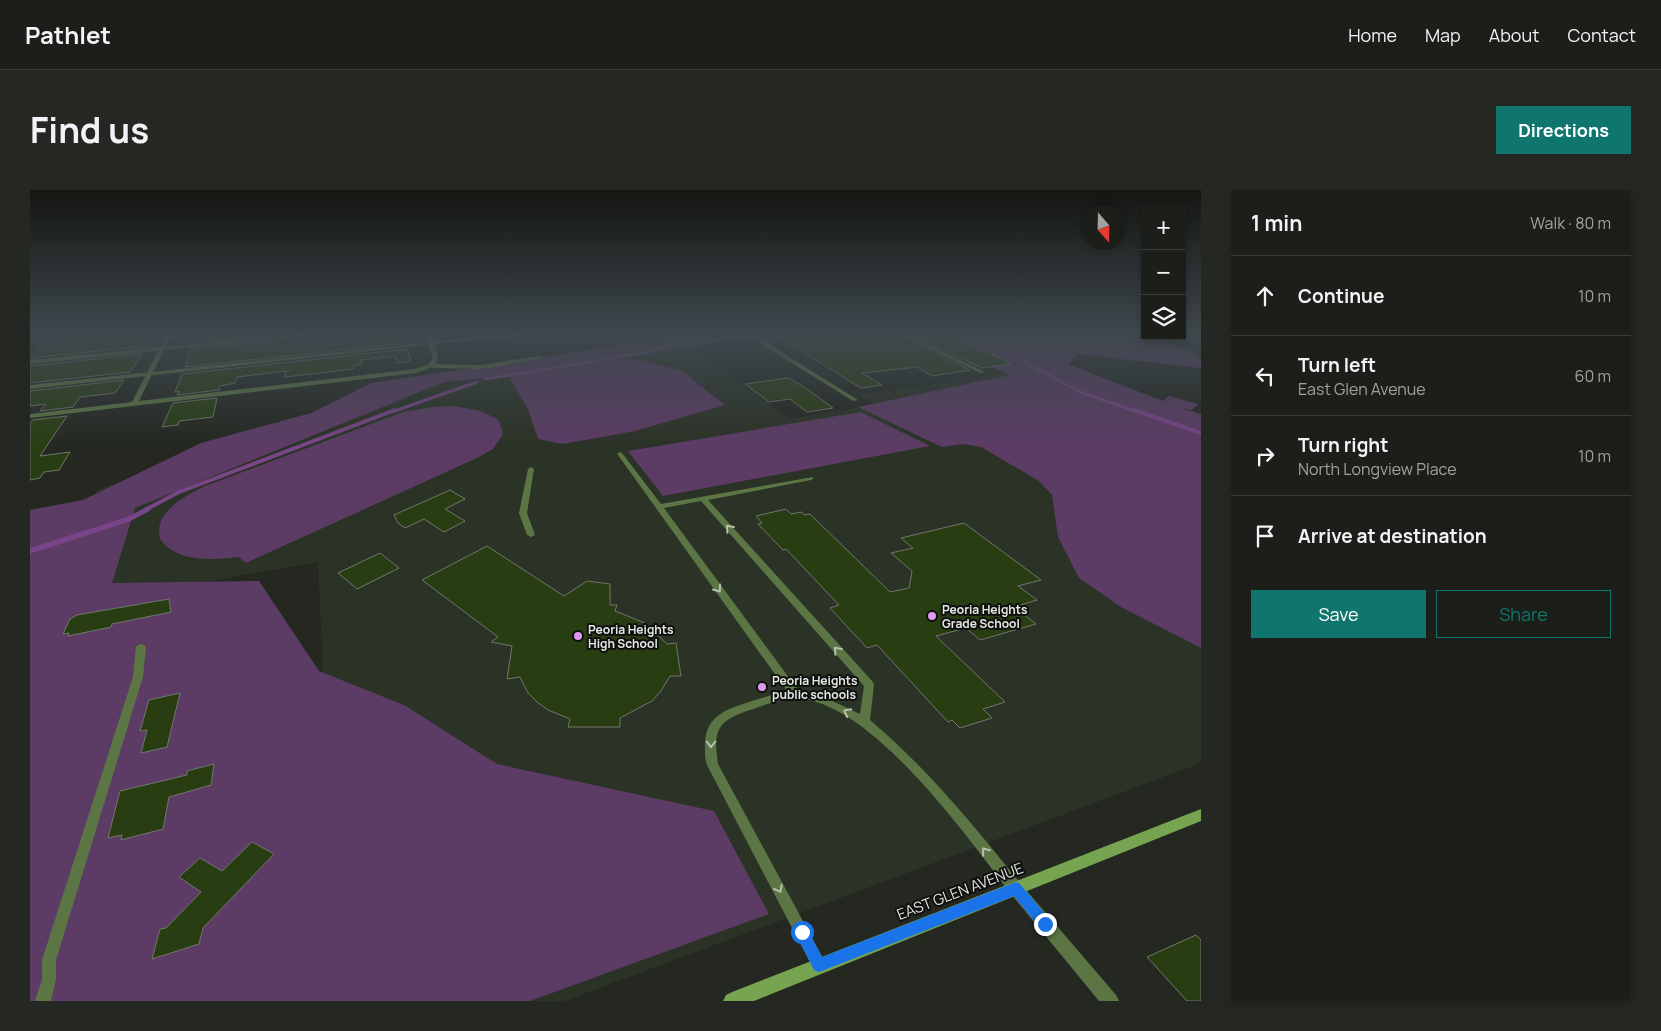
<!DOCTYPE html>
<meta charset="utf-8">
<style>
:root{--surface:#1b1e19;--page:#242722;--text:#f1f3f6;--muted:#a0a2a2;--line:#393c38;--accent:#0f766e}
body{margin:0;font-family:Manrope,sans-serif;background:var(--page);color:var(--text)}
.controls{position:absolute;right:15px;top:15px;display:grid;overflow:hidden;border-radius:0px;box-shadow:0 2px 8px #0003}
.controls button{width:45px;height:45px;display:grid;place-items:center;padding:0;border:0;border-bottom:1px solid var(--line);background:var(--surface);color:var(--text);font:25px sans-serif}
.compass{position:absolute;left:1051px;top:15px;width:45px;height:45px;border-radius:50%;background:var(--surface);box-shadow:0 2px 8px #0003;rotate:160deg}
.stop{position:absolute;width:15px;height:15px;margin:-11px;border:4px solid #1a73e8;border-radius:50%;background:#fff}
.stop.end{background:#1a73e8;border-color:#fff;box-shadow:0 1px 5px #0008}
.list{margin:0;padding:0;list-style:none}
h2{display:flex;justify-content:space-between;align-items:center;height:65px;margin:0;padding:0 20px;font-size:21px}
h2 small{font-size:16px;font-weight:400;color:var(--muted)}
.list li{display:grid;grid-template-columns:32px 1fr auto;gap:15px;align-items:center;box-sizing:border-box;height:80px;padding:0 20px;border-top:1px solid var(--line)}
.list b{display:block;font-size:19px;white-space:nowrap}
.list p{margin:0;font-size:16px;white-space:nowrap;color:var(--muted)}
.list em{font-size:16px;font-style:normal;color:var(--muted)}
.actions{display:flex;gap:10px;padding:15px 20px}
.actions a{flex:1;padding:11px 0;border:1px solid var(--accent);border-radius:0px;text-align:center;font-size:18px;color:var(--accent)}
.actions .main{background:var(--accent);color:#fff}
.icon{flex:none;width:28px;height:28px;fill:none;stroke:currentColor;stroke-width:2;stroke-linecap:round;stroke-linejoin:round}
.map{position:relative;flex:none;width:1171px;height:811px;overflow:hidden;border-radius:0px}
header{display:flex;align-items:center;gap:30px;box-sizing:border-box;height:70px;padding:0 25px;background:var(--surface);border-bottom:1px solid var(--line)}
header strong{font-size:24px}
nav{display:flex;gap:28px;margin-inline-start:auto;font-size:18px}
.intro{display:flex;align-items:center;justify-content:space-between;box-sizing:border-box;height:120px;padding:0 30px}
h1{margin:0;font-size:35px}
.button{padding:12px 22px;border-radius:0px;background:var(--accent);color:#fff;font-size:18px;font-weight:700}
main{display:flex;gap:30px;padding:0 30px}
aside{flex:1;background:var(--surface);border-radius:0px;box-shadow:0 2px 8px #0003}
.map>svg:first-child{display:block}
</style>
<header>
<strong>Pathlet</strong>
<nav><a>Home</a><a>Map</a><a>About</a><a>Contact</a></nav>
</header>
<div class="intro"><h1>Find us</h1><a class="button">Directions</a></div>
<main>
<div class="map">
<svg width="1171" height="811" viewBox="0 0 1171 811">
<rect width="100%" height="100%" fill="#242821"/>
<polygon fill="#2b3226" points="659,154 759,229 844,215 829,205 1018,177 1171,384 1171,573 535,811 308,811 288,372 12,421 67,300 408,184"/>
<g fill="#5c3c65">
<polygon points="645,144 736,144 590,168 616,171 652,181 695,215 605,241 533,254 508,249 498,219 480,188 483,186 414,192 105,318 82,393 229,391 289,481 374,515 467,574 684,621 739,724 500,811 0,811 0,320 53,310 171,253 281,223 341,193 631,149"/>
<polygon points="892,144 1112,144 1163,162 1171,169 1171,178 1048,164 1038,174 1133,211 1139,206 1168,214 1162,220 1148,217 1171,224 1171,458 1091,417 1049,388 1028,347 1022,305 1009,291 951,257 933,254 912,257 828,217 980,185"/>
<path d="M424 216 451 221 469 230 473 244 463 259 447 268 216 373 209 367C183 370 147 373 130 349 123 322 155 306 175 296L373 222 403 217Z"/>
<polygon points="831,222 900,256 633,306 598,261"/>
</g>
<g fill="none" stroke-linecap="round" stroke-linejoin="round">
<g stroke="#794488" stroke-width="3">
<polyline points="958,144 999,174 1050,202 1108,222"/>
<polyline points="456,189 614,163 676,144"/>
<polyline points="362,222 447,192"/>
</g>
<g stroke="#794488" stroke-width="4">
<polyline points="1104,220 1171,243"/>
<polyline points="115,320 149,302 365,220"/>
</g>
<polyline stroke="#794488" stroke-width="5" points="0,361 99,329 118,319"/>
</g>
<g fill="#283e12" stroke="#72766e">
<polygon points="84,144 121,144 117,149 123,149 118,156 0,168 14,153 80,147"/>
<polygon points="168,144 253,144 164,152"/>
<polygon points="351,144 372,144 375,153 155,177 161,159 265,149 266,152 271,152 300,150 300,156 333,152 332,146"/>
<polygon points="770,144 868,144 940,180 902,186 887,177 832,183 852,195 831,198 747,146"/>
<polygon points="914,144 965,166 981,174 952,178 884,146"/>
<polygon points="377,159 381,171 367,173 365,166 331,170 332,174 324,175 323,179 255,187 256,181 207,187 205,193 190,196 189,200 147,205 149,201 145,202 152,184"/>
<polygon points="112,164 100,182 0,193 0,176"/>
<polygon points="758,188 773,196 803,218 777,222 760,209 739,212 715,194"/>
<polygon points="94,190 85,203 50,207 43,217 10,221 16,214 0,216 0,201"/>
<polygon points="187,208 183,227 149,231 148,235 132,237 143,213"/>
<polygon points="37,226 10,266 40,262 29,280 14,282 10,288 0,290 0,233 3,230"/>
<polygon points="420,300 435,309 415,319 435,331 414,342 394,329 375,338 368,333 364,325"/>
<polygon points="756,319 761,324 771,322 775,325 780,324 860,402 879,398 882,381 861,363 883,358 871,348 934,333 1011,390 988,396 1007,410 984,417 1006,434 950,450 936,438 906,446 975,512 953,519 962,528 930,538 922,530 918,532 847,455 837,458 800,418 809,415 756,359 753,360 728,334 732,333 726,326"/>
<polygon points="457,356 534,406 557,391 580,394 580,415 587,415 585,421 615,433 637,454 646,453 651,486 640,486 631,501 622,511 590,528 590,537 538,537 540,529 518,520 507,512 498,503 490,487 477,489 482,456 461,452 468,447 392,390"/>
<polygon points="350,363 369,378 327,399 308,383"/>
<polygon points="139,409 141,422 82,434 81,437 38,446 39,443 33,444 40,429 47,425"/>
<polygon points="150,503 137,557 111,563 117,540 110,541 119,510"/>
<polygon points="184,574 181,595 139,607 133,639 91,650 92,645 78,648 90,601 157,585 157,581"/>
<polygon points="222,652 244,664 173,738 169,754 122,769 130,739 136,738 171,702 149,687 170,668 192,681"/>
<polygon points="1166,745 1171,750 1171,811 1157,811 1117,767"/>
</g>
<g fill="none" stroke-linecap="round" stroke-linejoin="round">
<g fill="#5b7644" fill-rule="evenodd">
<polygon points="70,144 82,144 80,145 0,152 0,150"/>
<polygon points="402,152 404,152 404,154 0,199 0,195"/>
<polygon points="509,166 511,167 511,168 451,179 402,178 399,176 402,174 451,175"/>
<path d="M590 262 592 263 631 314 783 287V289L781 290 678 310 843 492 844 495 840 530C898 579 944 636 991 694L993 699 991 704 986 706 981 704C937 647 843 513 767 508 751 507 734 516 720 520 687 531 683 540 688 574L794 770 796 775 794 780 789 782 784 780 678 577C675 572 675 565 675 558 674 527 694 520 719 512 732 508 744 504 757 501L588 265 587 264ZM671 311 834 496 830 524 796 508 768 500 634 318Z"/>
<polygon points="501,277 504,279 497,323 505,345 501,347 497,345 489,323 498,279"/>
<polygon points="111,454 114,455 116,457 113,487 26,770 26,789 21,811 5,811 12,789 12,770 103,487 106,457 108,455"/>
</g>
<g fill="#5b7644" fill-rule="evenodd">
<path d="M137 144H142L135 157 268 144H282L279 146 134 160 109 211 385 179 399 174 403 168 395 144H399L403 151 482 144H496L493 146 404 154C413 174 403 178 386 183L0 228V224L102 212 128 161 0 174V170L130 157Z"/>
<polygon points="719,144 730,144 726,146 828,210 823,211 720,147 672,153 669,151"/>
<polygon points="870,144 876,144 955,182 950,183"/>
<polygon points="986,691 991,694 1086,805 1089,811 1069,811 981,704 978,699 981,694"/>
</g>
<polygon fill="#77a450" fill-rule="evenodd" points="1171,619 1171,631 724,811 693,811 696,805 702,802"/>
</g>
<defs><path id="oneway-chevron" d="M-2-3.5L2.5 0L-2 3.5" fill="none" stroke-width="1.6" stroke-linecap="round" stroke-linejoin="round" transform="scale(1.25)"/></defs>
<g stroke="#b5c0ac">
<use href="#oneway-chevron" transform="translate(699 338) rotate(-132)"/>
<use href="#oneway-chevron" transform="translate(688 399) rotate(54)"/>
<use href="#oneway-chevron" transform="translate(807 460) rotate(-132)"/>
<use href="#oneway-chevron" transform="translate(817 522) rotate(-153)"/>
<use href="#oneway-chevron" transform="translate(681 554) rotate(90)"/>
<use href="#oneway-chevron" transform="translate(955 661) rotate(-129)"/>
<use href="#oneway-chevron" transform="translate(749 699) rotate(62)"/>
</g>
<linearGradient id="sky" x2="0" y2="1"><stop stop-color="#141612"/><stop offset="0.56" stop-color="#3f484e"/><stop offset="1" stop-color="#3f484e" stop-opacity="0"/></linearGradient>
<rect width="1171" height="257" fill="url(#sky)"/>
<polygon fill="#1a73e8" points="986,692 990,694 1020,730 1022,734 1020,739 1015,741 1011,739 984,706 789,782 784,780 765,742 767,737 772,735 776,737 792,767"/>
<g fill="#de98f2" stroke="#0e100d" stroke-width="2">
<circle cx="902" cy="426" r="5"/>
<circle cx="548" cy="446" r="5"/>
<circle cx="732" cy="497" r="5"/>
</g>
<g text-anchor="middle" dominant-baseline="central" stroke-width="4" stroke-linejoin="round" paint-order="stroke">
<g font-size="12" font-weight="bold" fill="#e5e8e4" stroke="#0e100d" text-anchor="start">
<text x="912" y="419">Peoria Heights<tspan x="912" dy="14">Grade School</tspan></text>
<text x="558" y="439">Peoria Heights<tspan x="558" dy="14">High School</tspan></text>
<text x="742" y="490">Peoria Heights<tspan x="742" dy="14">public schools</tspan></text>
</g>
<g font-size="15" fill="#e5e8e4" stroke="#0e100d">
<text transform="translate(930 701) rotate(-21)">EAST GLEN AVENUE</text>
</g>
</g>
</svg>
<div class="controls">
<button>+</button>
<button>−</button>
<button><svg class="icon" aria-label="layers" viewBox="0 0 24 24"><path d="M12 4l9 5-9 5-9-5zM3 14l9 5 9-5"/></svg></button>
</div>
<svg class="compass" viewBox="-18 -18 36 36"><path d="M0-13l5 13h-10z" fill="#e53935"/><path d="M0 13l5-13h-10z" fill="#a0a2a2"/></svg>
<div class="stop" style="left:772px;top:742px"></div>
<div class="stop end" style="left:1015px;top:734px"></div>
</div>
<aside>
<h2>1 min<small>Walk · 80 m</small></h2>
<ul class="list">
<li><svg class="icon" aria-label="ahead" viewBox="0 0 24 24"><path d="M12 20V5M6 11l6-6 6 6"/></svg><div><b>Continue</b></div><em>10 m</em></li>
<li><svg class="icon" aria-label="left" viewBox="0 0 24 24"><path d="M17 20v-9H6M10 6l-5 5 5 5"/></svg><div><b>Turn left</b><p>East Glen Avenue</p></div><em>60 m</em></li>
<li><svg class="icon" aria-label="right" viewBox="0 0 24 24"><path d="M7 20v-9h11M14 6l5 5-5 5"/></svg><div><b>Turn right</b><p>North Longview Place</p></div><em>10 m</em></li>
<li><svg class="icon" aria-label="arrive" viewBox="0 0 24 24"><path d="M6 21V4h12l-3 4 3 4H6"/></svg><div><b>Arrive at destination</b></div></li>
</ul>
<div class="actions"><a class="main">Save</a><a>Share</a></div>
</aside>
</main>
